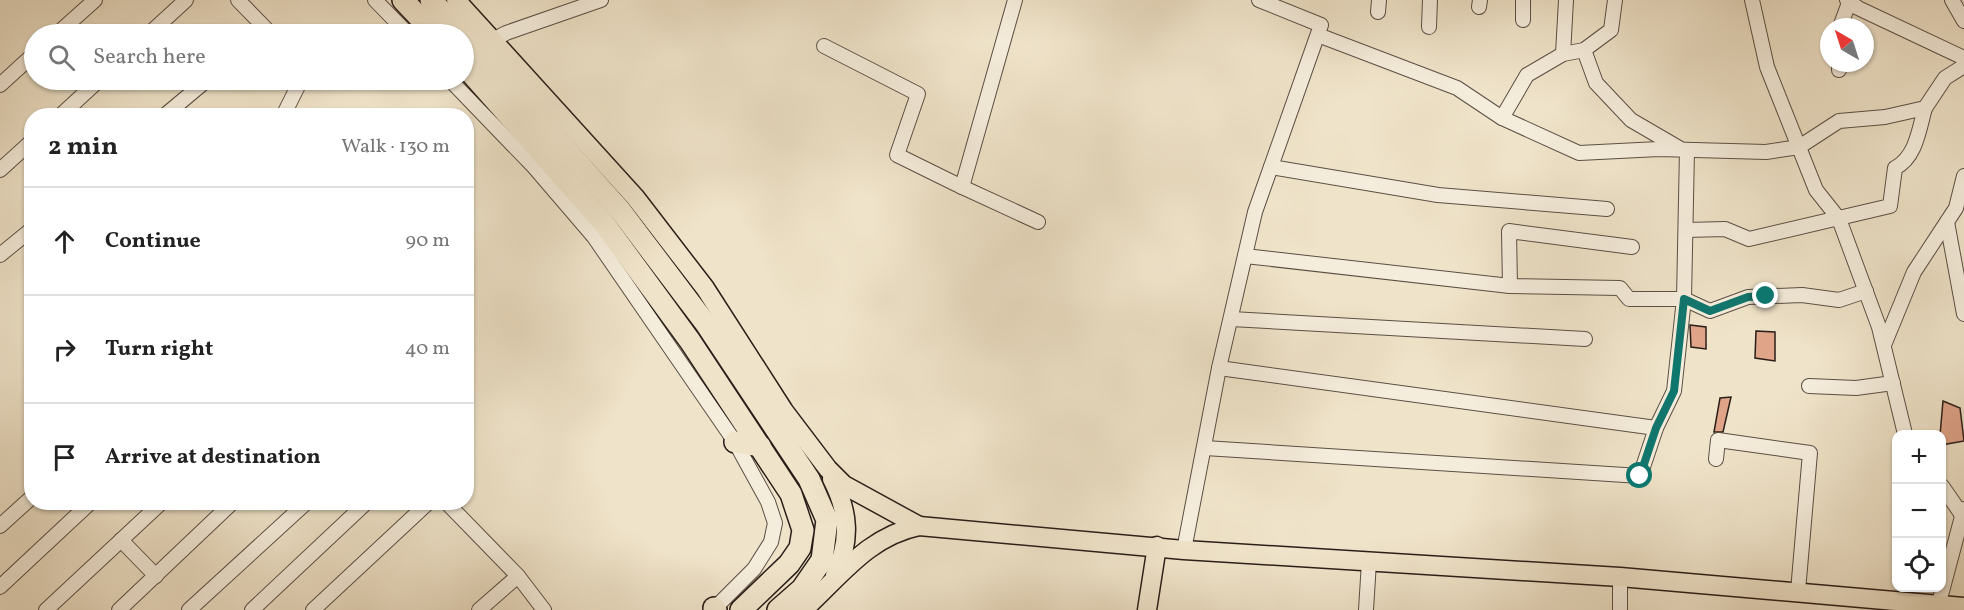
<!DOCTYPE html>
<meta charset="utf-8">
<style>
:root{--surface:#fff;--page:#f6f6f6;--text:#222;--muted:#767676;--line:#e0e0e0}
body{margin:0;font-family:Vollkorn,serif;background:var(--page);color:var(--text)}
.controls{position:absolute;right:18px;bottom:18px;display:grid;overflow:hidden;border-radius:12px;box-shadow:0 2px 4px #0004}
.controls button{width:54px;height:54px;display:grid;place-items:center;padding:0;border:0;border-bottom:2px solid var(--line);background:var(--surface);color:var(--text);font:30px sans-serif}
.compass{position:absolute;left:1820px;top:18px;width:54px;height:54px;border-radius:50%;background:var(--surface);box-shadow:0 2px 4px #0004;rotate:321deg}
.stop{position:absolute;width:18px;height:18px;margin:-14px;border:4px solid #0f766e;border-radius:50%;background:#fff}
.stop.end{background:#0f766e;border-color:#fff;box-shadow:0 2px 6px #0008}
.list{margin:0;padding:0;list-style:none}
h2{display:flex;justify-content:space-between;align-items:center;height:78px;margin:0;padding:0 24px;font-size:26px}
h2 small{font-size:20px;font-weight:400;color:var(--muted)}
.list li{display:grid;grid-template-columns:39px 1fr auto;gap:18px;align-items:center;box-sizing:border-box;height:108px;padding:0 24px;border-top:2px solid var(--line)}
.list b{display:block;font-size:22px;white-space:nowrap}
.list em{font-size:20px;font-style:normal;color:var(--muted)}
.icon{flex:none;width:33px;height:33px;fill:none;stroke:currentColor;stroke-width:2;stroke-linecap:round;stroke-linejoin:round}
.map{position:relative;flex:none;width:1964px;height:610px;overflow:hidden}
.search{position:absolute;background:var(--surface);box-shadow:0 2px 4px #0004;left:24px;top:24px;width:450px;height:66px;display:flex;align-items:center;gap:15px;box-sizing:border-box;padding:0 21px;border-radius:33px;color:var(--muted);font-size:22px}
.panel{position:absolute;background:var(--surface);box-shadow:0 2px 4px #0004;left:24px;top:108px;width:450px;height:402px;border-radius:24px}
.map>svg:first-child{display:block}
</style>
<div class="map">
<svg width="1964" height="610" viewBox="0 0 1964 610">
<rect width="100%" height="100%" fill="#efe3c9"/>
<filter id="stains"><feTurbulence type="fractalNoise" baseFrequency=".00333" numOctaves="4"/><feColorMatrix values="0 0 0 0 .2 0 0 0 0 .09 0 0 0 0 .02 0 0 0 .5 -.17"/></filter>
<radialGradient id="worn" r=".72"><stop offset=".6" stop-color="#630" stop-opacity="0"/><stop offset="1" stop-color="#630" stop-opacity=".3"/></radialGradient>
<g fill="#e0a489" stroke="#2a1e19" stroke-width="1.5">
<polygon points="1690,325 1706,327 1706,349 1691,347"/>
<polygon points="1756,331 1775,332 1775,361 1755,358"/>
<polygon points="1731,397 1723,432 1714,432 1720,398"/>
<polygon points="1943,401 1960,408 1964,441 1941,445 1940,435"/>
</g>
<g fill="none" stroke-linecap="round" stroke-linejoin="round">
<defs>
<g id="minor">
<polyline points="238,0 271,34"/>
<polyline points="375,0 408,34"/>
<polyline points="1015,0 962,187 1038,222"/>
<polyline points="1752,0 1767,67 1816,190 1839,219 1879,327 1905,434"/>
<polyline points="1847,0 1858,8 1964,58"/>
<polyline points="1952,0 1964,21"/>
<polyline points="1479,7 1480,0"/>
<polyline points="1378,12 1379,0"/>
<polyline points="1523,20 1523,0"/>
<polyline points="1429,27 1430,0"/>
<polyline points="1840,27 1850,0"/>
<polyline points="57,34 95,0"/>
<polyline points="149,34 186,0"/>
<polyline points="1318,35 1457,88 1502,118 1579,153 1659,149 1766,152 1799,147 1839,121 1885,117 1925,108 1945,78 1964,66"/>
<polyline points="493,40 506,33 601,0"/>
<polyline points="824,46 918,94 897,155 962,187"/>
<polyline points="1584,50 1596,83 1631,120 1679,148"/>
<polyline points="1563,54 1566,0"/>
<polyline points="1839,70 1839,63"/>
<polyline points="450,80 534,167 594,237 735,442 768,502 775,523 771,542 754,569 713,610"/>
<polyline points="0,85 34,54"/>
<polyline points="60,116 99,80"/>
<polyline points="164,116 207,80"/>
<polyline points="283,116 301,80"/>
<polyline points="1502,118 1527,75 1563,54 1584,50 1611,30 1615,0"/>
<polyline points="1687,150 1684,299 1710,311 1748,297 1802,295 1839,300 1866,291"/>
<polyline points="1271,167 1438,195 1607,209"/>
<polyline points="0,170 32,141"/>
<polyline points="1947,222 1964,314"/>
<path d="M1686 230 1725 229 1749 239 1890 206 1895 168C1916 157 1919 130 1925 108"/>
<polyline points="0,255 32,229"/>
<polyline points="1245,256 1510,286"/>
<polyline points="1231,319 1585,339"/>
<polyline points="1884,345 1914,272 1956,208 1964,176"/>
<polyline points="1219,368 1656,428"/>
<polyline points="1809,386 1856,388 1893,383"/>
<polyline points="1205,448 1640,476 1656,428 1674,391 1684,299 1629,299 1620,288 1510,286 1509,231 1632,247"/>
<polyline points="1716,459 1718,440 1810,453 1798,591"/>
<polyline points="1942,486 1962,515"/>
<polyline points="446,502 518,576"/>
<polyline points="0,526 32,497"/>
<polyline points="121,540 156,576"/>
<polyline points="1184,550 1219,368 1255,212 1321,25 1259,0"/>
<polyline points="0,587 91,502"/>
<polyline points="46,610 162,502"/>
<polyline points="119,610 233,502"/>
<polyline points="189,610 307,502"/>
<polyline points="252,610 367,502"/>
<polyline points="313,610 429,502"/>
<polyline points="479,610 518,576 544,610"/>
<polyline points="1366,610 1369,562"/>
<polyline points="1620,610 1620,577"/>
<polyline points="1937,610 1964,509"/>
</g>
<g id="major">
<polyline points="456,0 635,197 705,288 784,411 828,469 844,485 919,526"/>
<path d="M832 479C849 512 851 541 835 575"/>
<path d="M803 610C841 576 867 537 919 526L1184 550 1620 577 1964 607"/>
<polyline points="1147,610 1157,546"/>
</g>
<g id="highway">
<polyline points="403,0 435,34"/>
<polyline points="431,0 463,34"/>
<polyline points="464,35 620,210 706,324 809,479 827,520 822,560 802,589 778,610"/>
<polyline points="464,65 603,222 690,341 791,494 803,530 800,548 789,564 741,610"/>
<polyline points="735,442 760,446"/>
<polyline points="714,608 716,610"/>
</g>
</defs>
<use href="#minor" stroke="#5b4f45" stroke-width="16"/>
<use href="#major" stroke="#2a1e19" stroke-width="21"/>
<use href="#highway" stroke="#2a1e19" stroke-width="24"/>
<use href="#minor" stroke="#f5eddc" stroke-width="14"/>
<use href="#major" stroke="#efe3c9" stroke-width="18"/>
<use href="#highway" stroke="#efe3c9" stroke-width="21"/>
</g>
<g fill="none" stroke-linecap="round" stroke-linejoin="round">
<polyline stroke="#0f766e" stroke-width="8" points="1640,476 1656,428 1674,391 1684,299 1710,311 1748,297 1766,296"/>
</g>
<rect width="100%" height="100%" filter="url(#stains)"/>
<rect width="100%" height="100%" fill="url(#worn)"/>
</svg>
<div class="controls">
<button>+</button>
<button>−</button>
<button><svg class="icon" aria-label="locate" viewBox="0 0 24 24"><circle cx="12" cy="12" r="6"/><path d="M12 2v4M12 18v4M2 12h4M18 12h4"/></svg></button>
</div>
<svg class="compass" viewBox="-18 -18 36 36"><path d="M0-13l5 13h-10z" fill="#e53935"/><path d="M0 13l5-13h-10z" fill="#767676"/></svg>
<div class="stop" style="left:1640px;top:476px"></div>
<div class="stop end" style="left:1766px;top:296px"></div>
<div class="search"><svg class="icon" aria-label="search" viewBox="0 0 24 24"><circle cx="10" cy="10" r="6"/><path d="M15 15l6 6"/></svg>Search here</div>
<section class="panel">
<h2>2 min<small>Walk · 130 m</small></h2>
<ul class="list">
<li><svg class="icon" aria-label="ahead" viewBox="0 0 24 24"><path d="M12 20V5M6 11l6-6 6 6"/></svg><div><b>Continue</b></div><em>90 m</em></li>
<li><svg class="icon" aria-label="right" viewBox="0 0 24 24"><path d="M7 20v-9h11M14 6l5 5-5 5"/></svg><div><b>Turn right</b></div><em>40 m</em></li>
<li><svg class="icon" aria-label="arrive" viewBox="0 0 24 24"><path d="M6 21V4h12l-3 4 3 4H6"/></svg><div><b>Arrive at destination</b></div></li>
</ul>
</section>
</div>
